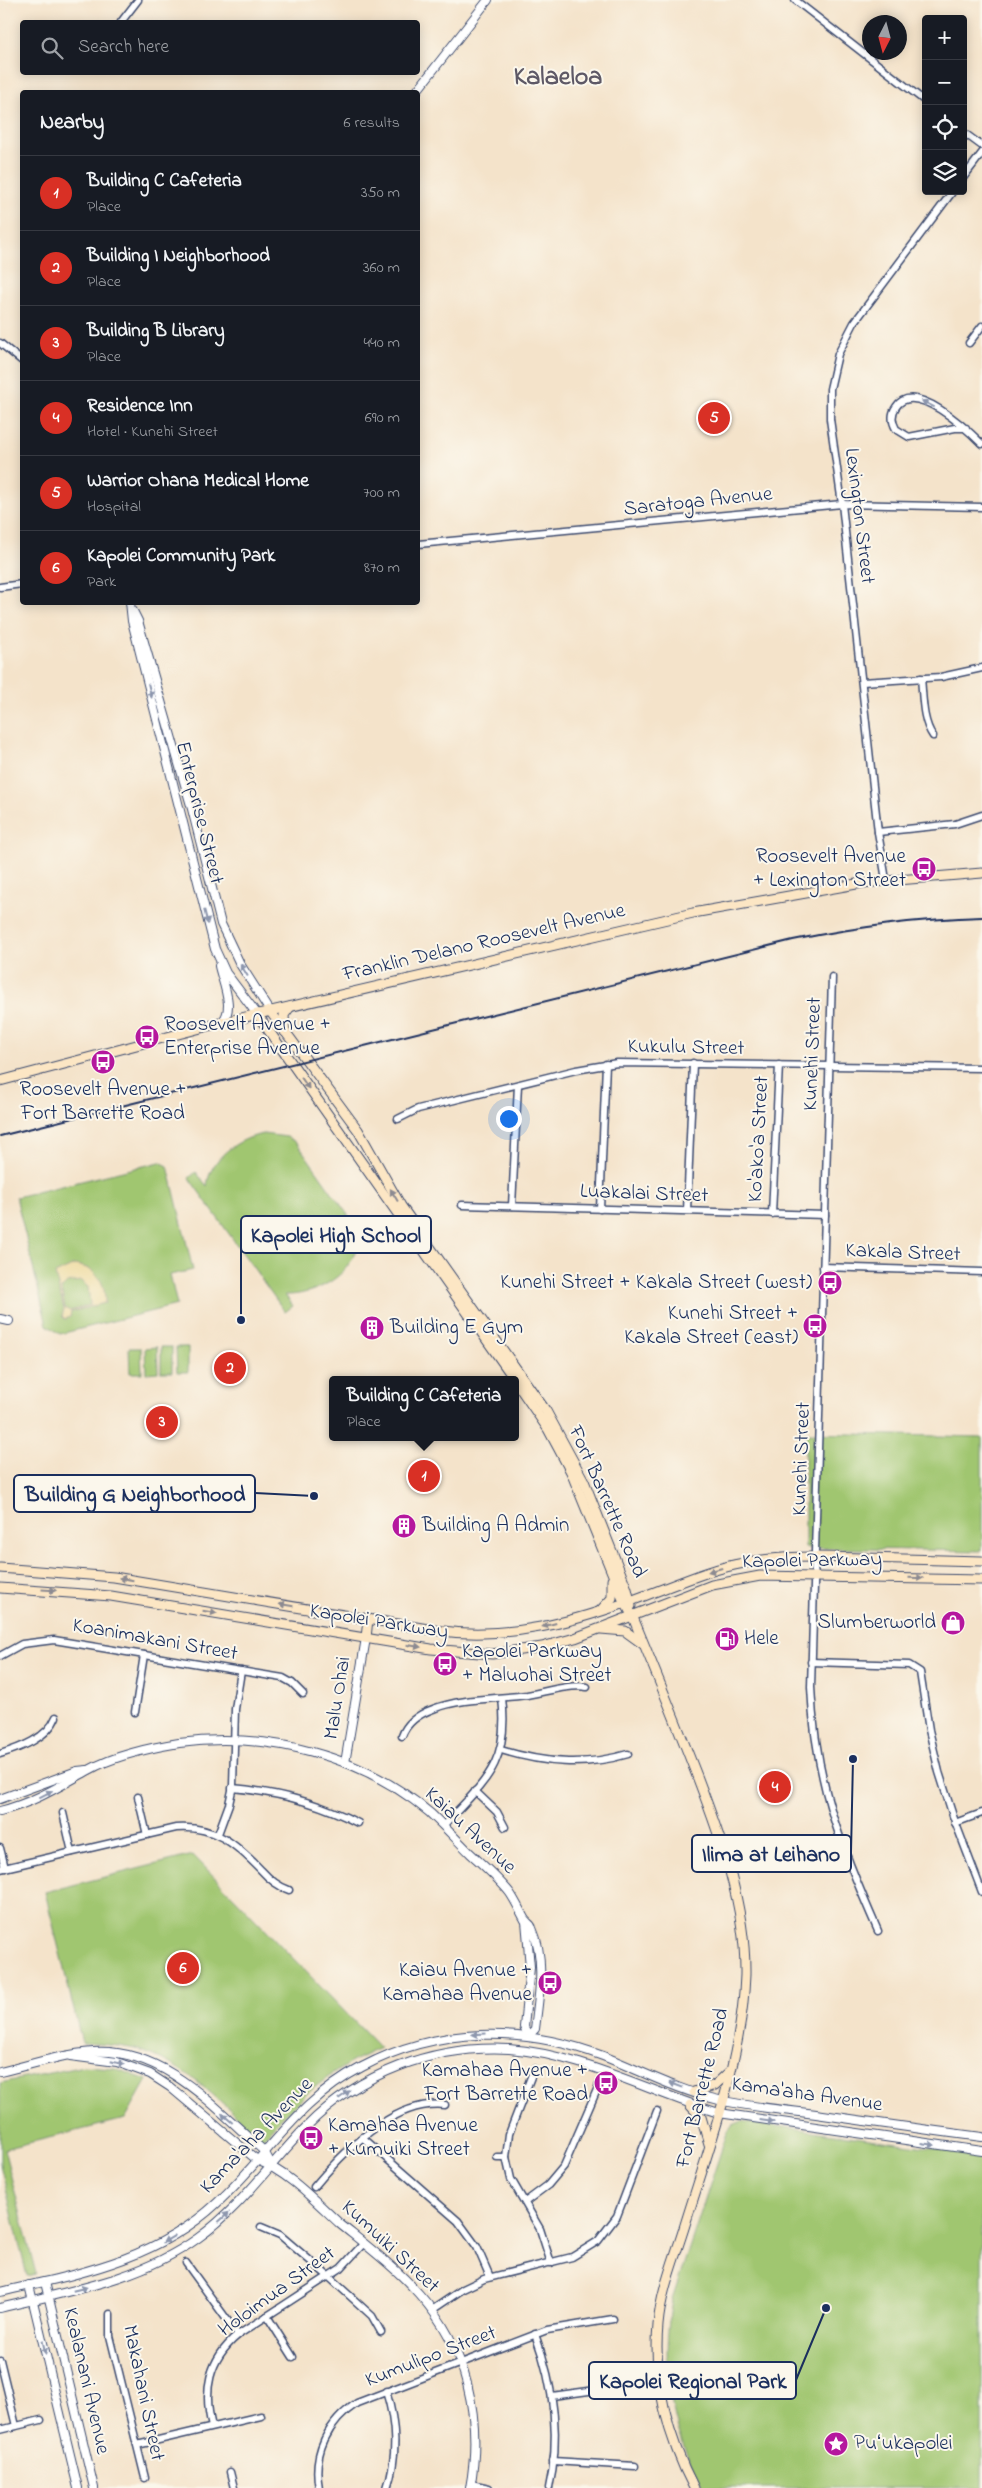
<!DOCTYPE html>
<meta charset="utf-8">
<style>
:root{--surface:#171b24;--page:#20242c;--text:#f1f3f6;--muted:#9ea1a6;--line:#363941;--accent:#d93025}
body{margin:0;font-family:"Indie Flower",sans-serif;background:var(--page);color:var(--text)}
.controls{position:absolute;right:15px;top:15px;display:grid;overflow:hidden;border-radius:5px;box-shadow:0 2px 12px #0003}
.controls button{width:45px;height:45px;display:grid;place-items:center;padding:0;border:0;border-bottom:1px solid var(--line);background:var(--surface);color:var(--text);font:25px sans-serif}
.compass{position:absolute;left:862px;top:15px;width:45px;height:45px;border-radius:50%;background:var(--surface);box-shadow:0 2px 12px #0003;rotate:186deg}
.you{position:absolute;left:508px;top:1118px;width:18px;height:18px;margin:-12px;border:4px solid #fff;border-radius:50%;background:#1a73e8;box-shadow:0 0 0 8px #1a73e833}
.badge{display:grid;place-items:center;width:32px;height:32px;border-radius:50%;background:var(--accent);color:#fff;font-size:16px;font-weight:700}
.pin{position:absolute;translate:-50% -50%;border:2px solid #fff;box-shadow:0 1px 5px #0006}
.popup{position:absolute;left:329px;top:1376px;width:190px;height:65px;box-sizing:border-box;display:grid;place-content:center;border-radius:5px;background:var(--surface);filter:drop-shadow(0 1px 4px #0005);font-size:16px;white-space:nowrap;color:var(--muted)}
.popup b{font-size:19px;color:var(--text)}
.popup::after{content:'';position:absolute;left:50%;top:100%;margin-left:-10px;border:10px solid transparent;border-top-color:var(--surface)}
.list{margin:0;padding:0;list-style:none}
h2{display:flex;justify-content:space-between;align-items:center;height:65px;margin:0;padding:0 20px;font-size:21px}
h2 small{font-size:16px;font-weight:400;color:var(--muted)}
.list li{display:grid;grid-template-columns:32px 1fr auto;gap:15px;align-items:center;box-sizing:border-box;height:75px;padding:0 20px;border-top:1px solid var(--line)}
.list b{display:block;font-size:19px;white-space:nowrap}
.list p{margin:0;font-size:16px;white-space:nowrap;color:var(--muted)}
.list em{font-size:16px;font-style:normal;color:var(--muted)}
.icon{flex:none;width:28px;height:28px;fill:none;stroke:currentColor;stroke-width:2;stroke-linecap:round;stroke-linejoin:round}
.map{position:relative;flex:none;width:982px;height:2488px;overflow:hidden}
.search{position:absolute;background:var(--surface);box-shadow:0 2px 12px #0003;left:20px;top:20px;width:400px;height:55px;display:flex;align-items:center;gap:12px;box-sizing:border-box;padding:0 18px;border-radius:5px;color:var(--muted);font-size:19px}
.panel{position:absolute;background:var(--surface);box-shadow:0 2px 12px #0003;left:20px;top:90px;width:400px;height:515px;border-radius:5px}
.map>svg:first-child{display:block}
</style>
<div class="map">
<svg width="982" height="2488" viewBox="0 0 982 2488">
<rect width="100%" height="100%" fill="#fbf7ec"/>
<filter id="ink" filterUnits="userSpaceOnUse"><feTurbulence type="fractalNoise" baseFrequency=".02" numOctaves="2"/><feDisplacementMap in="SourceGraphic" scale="10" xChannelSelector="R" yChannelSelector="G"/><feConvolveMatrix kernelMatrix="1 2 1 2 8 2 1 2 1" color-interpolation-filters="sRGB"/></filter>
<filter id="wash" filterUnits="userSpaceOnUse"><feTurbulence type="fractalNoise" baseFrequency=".0096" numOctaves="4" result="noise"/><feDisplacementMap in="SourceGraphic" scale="20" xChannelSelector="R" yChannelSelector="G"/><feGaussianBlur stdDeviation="1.12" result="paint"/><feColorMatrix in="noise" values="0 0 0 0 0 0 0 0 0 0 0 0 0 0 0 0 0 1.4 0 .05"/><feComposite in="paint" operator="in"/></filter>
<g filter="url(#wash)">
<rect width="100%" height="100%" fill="#f4e3ca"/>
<g fill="#a0c670" stroke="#5e7a67">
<path d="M263 1134 287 1137 297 1143 353 1222C371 1264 322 1296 285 1295L293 1306 285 1312 189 1178 196 1172 207 1186C210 1158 237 1139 263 1134Z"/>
<polygon points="160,1162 168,1166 193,1270 170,1275 177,1305 60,1334 47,1325 16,1197"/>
<polygon points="157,1347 158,1372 146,1373 145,1348"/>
<rect x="161" y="1347" width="11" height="25"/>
<polygon points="176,1347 188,1347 188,1372 177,1372"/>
<polygon points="129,1348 141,1348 142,1373 130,1373"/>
<polygon points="805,1433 982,1437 982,1551 805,1548"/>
<path d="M193 1855 380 2048C333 2068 296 2100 262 2139 224 2106 186 2063 135 2049 117 2045 100 2044 82 2043L45 1892Z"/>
<polygon points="84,2066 115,2068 147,2080 125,2119 4,2149 36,2274 27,2276 0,2164 0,2083"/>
<path d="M742 2121 982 2155V2488H704C670 2430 660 2366 672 2300L727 2133 733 2125Z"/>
</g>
<path fill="#eeda9e" stroke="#84847e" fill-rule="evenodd" d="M74 1265C96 1267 106 1282 105 1303L71 1312 70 1317 65 1319 62 1316 64 1309 55 1274ZM81 1281 88 1287 90 1305 70 1311 65 1308 61 1289 67 1283Z"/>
</g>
<g filter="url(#ink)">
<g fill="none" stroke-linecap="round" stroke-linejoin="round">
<defs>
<g id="minor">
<polyline points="795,0 926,102"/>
<polyline points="121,22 138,0"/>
<polyline points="963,132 982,146"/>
<polyline points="963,178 982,153"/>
<polyline points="0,343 22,361"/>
<polyline points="969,343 982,326"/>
<path d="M966 428H955L909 437 896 429C892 422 891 414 896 407 914 379 968 430 982 444"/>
<polyline points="418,544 842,504 982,507"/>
<polyline points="0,587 22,584"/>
<path d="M921 678C923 696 922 721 933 736"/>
<polyline points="862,682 941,677 982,668"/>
<polyline points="878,832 955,824 982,815"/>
<polyline points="886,880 878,832 842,504 830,419 830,389 838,354 854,323 953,191"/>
<path d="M832 977 811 1687C815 1782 840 1845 878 1931"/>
<polyline points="398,1119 418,1109 576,1070 617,1063 982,1068"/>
<polyline points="462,1205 825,1215"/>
<polyline points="512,1206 518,1085"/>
<polyline points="600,1209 606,1064"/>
<polyline points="687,1211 693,1063"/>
<polyline points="772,1214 779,1065"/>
<polyline points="823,1267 982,1272"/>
<polyline points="0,1656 22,1644 54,1640 283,1678 292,1683 303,1694"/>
<polyline points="811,1662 909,1665 920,1672 929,1730 939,1772 953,1816 982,1892"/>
<polyline points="135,1712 144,1655"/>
<path d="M402 1736C407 1722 419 1714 433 1709 461 1698 497 1699 527 1695 546 1692 568 1684 587 1687"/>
<path d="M501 1750C544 1763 584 1767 628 1754"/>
<path d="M0 1754C20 1748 48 1738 56 1717"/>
<path d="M232 1788C278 1792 318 1802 358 1823"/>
<polyline points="475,1791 497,1812 505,1827"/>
<polyline points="138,1797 147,1835"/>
<polyline points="63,1813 72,1852"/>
<polyline points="955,1823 982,1813"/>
<path d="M443 1826C485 1781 510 1764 502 1698"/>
<polyline points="218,1834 229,1804 233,1786 235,1709 241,1671"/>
<polyline points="0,1848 5,1868"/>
<path d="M0 1869 176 1828C214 1825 236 1844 261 1870 269 1879 277 1886 289 1890"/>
<polyline points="534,2069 509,2134 506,2157 511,2179 540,2229 551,2263"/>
<polyline points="362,2137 458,2221 477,2247 490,2277"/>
<polyline points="497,2157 506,2157"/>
<path d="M314 2187C344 2151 394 2099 445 2105"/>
<polyline points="525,2202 548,2185 564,2166 599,2085"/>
<polyline points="261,2227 280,2235 328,2276 372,2316 381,2332"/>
<polyline points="186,2263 238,2335"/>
<polyline points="432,2310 463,2289 484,2279 572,2257 598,2241 617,2216 657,2111"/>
<polyline points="110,2314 110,2336 145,2478"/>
<polyline points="267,2316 293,2357"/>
<path d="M535 2334C553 2383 561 2437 549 2488"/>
<polyline points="0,2360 16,2426"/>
<path d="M386 2391C396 2423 398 2456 387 2488"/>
<polyline points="552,2396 618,2387"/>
<path d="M212 2427C203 2391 208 2360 238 2335L341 2268 363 2244"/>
<polyline points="0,2430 41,2420"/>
<polyline points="137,2445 261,2416"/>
<polyline points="553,2461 635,2466"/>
<polyline points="230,2472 234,2488"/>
<polyline points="471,2484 489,2488"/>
<path d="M319 2488C312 2453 328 2422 357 2403L547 2330 613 2319"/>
</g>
<g id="tertiary">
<polyline points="416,92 488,0"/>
<polyline points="130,602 132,621 215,949 226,973 257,1014"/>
<polyline points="133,611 138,621 192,809 221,924 240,964 270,1011"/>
<path d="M219 966C222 981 237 1012 220 1023"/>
<polyline points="0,1319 9,1321"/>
<polyline points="345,1763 366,1638"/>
<polyline points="0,1799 77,1771 87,1770"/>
<path d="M0 1811C33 1803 60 1786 89 1770 115 1755 149 1748 179 1743 266 1731 362 1755 430 1813 444 1826 457 1840 470 1853 484 1866 499 1879 510 1893 516 1902 520 1911 525 1920 527 1923 531 1924 532 1928 546 1959 539 1996 535 2029L528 2036"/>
<polyline points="526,1921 530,1967 524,2027 528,2036"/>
<path d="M70 2056 117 2062 150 2074 170 2087 257 2160C288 2172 315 2201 340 2224 367 2246 396 2268 419 2294 467 2347 483 2419 470 2488"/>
<path d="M0 2072C30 2065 62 2054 93 2052 164 2047 216 2109 264 2151L272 2166"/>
<polyline points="45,2282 94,2488"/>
<polyline points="29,2285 78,2488"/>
<path d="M0 2292C78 2274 156 2260 217 2203 269 2155 297 2101 362 2067 438 2026 524 2026 603 2056 641 2071 680 2091 719 2100 751 2107 784 2110 816 2114 871 2122 927 2130 982 2137"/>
<path d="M0 2308C69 2291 140 2280 198 2238 241 2207 270 2164 306 2127 359 2073 434 2045 509 2049 581 2054 651 2093 719 2113L982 2151"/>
</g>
<g id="secondary">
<polyline points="270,1011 358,1130 401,1206 546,1411 584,1481 627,1589 631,1606"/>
<polyline points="257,1014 515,1380"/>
<polyline points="285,1032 284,1015 290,1007"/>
<polyline points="0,1081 220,1023 693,913 862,883 982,873"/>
<path d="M515 1381 548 1429 571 1472 622 1597 632 1615C654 1668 676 1722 697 1776 721 1839 746 1906 745 1975 742 2060 709 2147 684 2228 674 2260 661 2291 658 2325 653 2381 668 2438 694 2488"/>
<path d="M0 1568 114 1577 434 1630C507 1641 576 1622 644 1596 677 1584 709 1569 744 1563 784 1555 824 1557 865 1558 904 1559 943 1560 982 1561"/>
<polyline points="0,1588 111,1596 431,1649 492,1654 542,1647 575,1638 712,1585 760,1576 982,1580"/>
<polyline points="601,1610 612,1598 612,1580"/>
<polyline points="601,1629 625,1631 643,1644"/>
<polyline points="366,1638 368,1619"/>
<polyline points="694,2092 715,2085 729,2072"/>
<polyline points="690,2105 701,2117 709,2144"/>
</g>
</defs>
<use href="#minor" stroke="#3c4a6e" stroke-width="9"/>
<use href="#tertiary" stroke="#3c4a6e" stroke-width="10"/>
<use href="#secondary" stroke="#3c4a6e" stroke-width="11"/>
<use href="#minor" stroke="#fff" stroke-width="6"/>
<use href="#tertiary" stroke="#fff" stroke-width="8"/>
<use href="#secondary" stroke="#fce6c4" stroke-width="9"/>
<path stroke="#1b2f5e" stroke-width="2" d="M0 1136 793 940C856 927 918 919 982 917"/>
</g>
<defs><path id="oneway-solid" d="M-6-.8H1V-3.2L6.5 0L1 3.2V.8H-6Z" transform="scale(1.25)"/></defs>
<g fill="#8d97ae">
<use href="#oneway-solid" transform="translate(928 404) rotate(-153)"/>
<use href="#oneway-solid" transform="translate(150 691) rotate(76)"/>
<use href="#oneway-solid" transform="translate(206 917) rotate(76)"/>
<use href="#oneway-solid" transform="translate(244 970) rotate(-121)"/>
<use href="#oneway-solid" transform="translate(46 1794) rotate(-27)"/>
<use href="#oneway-solid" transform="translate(479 2034) rotate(177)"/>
<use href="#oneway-solid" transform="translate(118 2063) rotate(13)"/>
<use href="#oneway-solid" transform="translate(676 2085) rotate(-159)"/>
<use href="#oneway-solid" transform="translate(344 2095) rotate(-35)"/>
<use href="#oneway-solid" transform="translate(227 2118) rotate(-139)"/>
<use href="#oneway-solid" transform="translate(767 2121) rotate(8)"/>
<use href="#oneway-solid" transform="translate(928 2144) rotate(8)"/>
<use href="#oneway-solid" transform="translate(224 2217) rotate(-42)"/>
<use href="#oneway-solid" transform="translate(169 2239) rotate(149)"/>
<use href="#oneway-solid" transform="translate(80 2289) rotate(-14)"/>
<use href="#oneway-solid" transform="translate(44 2347) rotate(77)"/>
</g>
<g fill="#8c8a91">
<use href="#oneway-solid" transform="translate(305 1083) rotate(55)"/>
<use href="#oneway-solid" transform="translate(394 1195) rotate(-121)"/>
<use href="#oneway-solid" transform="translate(715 1570) rotate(165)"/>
<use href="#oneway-solid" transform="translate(916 1578) rotate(2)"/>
<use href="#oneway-solid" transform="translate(126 1579) rotate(-171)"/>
<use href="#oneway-solid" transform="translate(49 1590) rotate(4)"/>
<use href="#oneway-solid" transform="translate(286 1605) rotate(-171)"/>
<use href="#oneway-solid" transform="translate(210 1612) rotate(9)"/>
<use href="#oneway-solid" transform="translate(549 1625) rotate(165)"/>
<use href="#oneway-solid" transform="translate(414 1646) rotate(9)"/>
</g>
</g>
<defs>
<symbol id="bus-disc" viewBox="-11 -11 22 22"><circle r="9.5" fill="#b5179e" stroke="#fbf7ec"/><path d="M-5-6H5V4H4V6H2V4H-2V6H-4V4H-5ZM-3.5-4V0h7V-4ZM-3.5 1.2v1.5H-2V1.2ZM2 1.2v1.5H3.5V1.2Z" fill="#fff"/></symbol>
<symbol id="building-disc" viewBox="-11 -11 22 22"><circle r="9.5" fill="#b5179e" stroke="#fbf7ec"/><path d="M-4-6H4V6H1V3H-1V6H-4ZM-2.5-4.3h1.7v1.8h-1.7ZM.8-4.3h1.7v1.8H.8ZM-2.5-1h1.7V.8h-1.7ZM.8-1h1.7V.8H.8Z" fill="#fff"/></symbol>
<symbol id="shop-disc" viewBox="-11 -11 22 22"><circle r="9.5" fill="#b5179e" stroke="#fbf7ec"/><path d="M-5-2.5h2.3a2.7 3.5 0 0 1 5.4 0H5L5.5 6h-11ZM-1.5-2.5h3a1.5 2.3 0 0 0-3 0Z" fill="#fff"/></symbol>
<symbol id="fuel-disc" viewBox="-11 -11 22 22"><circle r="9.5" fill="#b5179e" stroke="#fbf7ec"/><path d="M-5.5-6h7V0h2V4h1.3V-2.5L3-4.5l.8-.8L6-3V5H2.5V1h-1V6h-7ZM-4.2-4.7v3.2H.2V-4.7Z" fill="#fff"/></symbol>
<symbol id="sight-disc" viewBox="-11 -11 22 22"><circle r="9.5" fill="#b5179e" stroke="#fbf7ec"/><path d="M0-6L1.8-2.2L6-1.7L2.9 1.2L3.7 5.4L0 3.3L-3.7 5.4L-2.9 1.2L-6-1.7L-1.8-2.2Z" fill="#fff"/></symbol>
</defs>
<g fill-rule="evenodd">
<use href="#bus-disc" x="910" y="855" width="28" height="28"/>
<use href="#bus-disc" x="133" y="1023" width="28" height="28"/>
<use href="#bus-disc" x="89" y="1048" width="28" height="28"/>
<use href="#bus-disc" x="816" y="1269" width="28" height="28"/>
<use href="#bus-disc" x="801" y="1312" width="28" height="28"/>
<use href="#building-disc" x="358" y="1314" width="28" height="28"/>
<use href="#building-disc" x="390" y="1512" width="28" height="28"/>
<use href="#shop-disc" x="939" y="1609" width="28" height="28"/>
<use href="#fuel-disc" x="713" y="1625" width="28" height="28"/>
<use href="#bus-disc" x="431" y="1650" width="28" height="28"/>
<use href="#bus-disc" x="536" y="1969" width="28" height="28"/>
<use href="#bus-disc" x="592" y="2069" width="28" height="28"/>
<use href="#bus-disc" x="297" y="2124" width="28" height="28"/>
<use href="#sight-disc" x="822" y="2430" width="28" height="28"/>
</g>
<g text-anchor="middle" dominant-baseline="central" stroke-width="4" stroke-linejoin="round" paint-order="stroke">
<g font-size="21" fill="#1b2f5e" stroke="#fbf7ec">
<text transform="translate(698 502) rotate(-6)">Saratoga Avenue</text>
<text transform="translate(859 516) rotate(83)">Lexington Street</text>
<text transform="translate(199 813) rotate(76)">Enterprise Street</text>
<text transform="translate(484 943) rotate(-13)">Franklin Delano Roosevelt Avenue</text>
<text transform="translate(686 1048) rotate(1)">Kukulu Street</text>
<text transform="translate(813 1054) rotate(-88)">Kunehi Street</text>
<text transform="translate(759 1139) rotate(-87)">Ko'ako'a Street</text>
<text transform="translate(644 1194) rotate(2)">Luakalai Street</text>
<text transform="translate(903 1253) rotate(2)">Kakala Street</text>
<text transform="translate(802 1459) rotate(-88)">Kunehi Street</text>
<text transform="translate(607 1502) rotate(66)">Fort Barrette Road</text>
<text transform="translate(812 1561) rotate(-1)">Kapolei Parkway</text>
<text transform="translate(379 1622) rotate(9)">Kapolei Parkway</text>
<text transform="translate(155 1640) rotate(10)">Koanimakani Street</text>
<text transform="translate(338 1698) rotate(-81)">Malu Ohai</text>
<text transform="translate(470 1831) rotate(43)">Kaiau Avenue</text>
<text transform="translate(703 2088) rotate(-76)">Fort Barrette Road</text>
<text transform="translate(807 2095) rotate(8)">Kama'aha Avenue</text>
<text transform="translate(257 2136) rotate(-46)">Kama'aha Avenue</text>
<text transform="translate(390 2247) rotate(43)">Kumuiki Street</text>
<text transform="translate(277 2292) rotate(-36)">Holoimua Street</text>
<text transform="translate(431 2357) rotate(-21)">Kumulipo Street</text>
<text transform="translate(86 2381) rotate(77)">Kealanani Avenue</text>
<text transform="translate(143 2393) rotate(78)">Makahani Street</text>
</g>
<g font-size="21" fill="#1b2f5e" stroke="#fbf7ec" text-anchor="start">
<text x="906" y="857" text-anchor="end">Roosevelt Avenue<tspan x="906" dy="24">+ Lexington Street</tspan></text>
<text x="164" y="1025">Roosevelt Avenue +<tspan x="164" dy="24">Enterprise Avenue</tspan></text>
<text x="103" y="1090" text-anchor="middle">Roosevelt Avenue +<tspan x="103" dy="24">Fort Barrette Road</tspan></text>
<text x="812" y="1283" text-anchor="end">Kunehi Street + Kakala Street (west)</text>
<text x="798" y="1314" text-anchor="end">Kunehi Street +<tspan x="798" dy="24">Kakala Street (east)</tspan></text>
<text x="390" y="1328">Building E Gym</text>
<text x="422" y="1526">Building A Admin</text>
<text x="936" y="1623" text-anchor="end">Slumberworld</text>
<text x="744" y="1639">Hele</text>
<text x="462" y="1652">Kapolei Parkway<tspan x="462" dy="24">+ Maluohai Street</tspan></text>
<text x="532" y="1971" text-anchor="end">Kaiau Avenue +<tspan x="532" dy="24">Kamahaa Avenue</tspan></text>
<text x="588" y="2071" text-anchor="end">Kamahaa Avenue +<tspan x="588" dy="24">Fort Barrette Road</tspan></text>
<text x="328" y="2126">Kamahaa Avenue<tspan x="328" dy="24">+ Kumuiki Street</tspan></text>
<text x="854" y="2444">Puʻukapolei</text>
</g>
<g font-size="26" font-weight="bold" fill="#5e5966" stroke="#fbf7ec">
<text x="558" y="78">Kalaeloa</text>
</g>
</g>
<path fill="none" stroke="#1b2f5e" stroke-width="2" d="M241 1320L241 1235M314 1496L255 1493M853 1759L851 1853M826 2308L796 2380"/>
<g fill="#1b2f5e" stroke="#fbf7ec" stroke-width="2">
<circle cx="241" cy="1320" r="5"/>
<circle cx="314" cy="1496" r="5"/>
<circle cx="853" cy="1759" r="5"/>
<circle cx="826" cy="2308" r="5"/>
</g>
<g fill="#fbf7ec" stroke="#1b2f5e" stroke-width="2">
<rect x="241" y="1216" width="190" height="37" rx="5"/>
<rect x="14" y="1475" width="241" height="37" rx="5"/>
<rect x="692" y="1835" width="159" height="37" rx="5"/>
<rect x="589" y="2362" width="207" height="37" rx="5"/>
</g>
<g font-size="22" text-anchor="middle" font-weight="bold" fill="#1b2f5e">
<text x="336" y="1242">Kapolei High School</text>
<text x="135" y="1501">Building G Neighborhood</text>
<text x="771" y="1861">Ilima at Leihano</text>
<text x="693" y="2388">Kapolei Regional Park</text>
</g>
</svg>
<div class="controls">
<button>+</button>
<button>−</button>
<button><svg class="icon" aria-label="locate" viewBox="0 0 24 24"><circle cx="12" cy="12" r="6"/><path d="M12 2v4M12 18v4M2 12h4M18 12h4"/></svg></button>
<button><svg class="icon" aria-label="layers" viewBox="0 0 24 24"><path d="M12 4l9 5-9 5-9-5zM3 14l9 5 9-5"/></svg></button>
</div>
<svg class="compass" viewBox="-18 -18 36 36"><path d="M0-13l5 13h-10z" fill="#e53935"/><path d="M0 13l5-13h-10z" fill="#9ea1a6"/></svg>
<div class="you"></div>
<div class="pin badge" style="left:424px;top:1476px">1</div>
<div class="popup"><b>Building C Cafeteria</b>Place</div>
<div class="pin badge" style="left:230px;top:1368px">2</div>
<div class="pin badge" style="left:162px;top:1422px">3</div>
<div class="pin badge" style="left:775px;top:1787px">4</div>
<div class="pin badge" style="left:714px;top:418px">5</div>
<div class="pin badge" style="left:183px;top:1968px">6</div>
<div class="search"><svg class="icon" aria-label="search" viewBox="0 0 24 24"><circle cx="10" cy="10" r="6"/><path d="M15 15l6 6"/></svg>Search here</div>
<section class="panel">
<h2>Nearby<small>6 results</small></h2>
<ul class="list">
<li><span class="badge">1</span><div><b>Building C Cafeteria</b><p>Place</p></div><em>350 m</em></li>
<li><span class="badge">2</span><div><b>Building I Neighborhood</b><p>Place</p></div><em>360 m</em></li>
<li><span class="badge">3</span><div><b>Building B Library</b><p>Place</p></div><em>440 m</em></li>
<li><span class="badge">4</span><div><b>Residence Inn</b><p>Hotel · Kunehi Street</p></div><em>690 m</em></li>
<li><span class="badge">5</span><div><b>Warrior Ohana Medical Home</b><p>Hospital</p></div><em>700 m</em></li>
<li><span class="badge">6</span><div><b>Kapolei Community Park</b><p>Park</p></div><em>870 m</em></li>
</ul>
</section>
</div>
